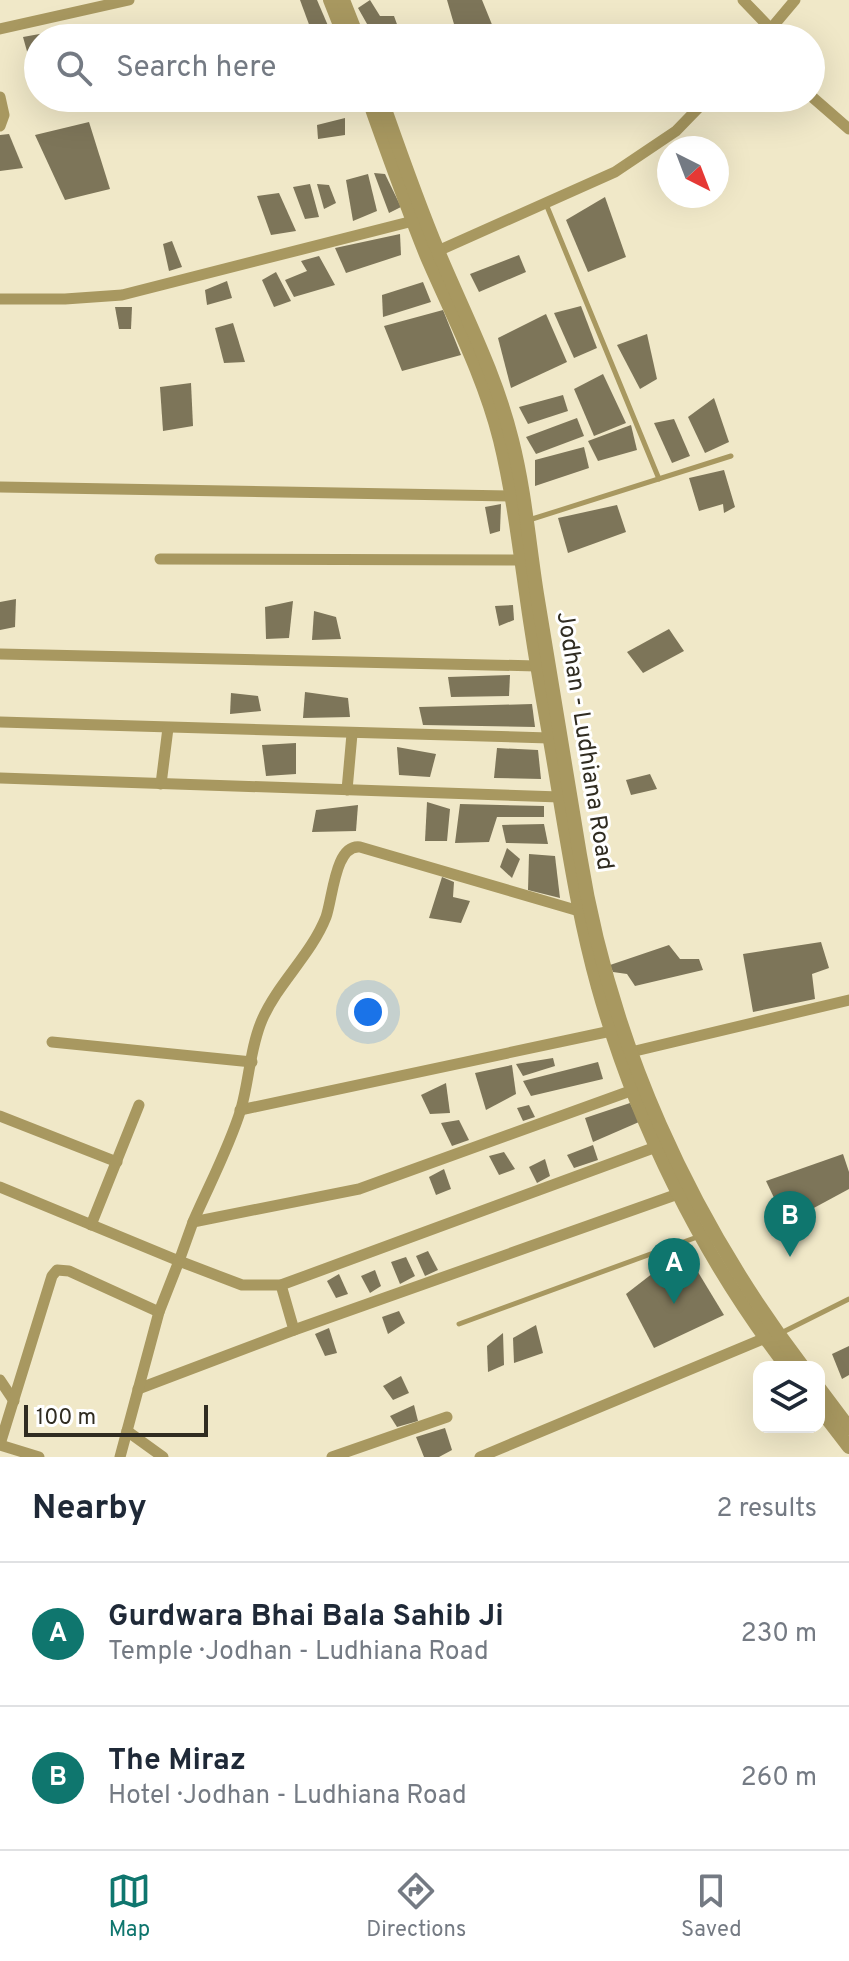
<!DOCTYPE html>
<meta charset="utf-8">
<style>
:root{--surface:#fff;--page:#f6f6f7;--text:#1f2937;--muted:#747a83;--line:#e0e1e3;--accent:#0f766e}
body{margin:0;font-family:Overpass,sans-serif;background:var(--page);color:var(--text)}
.controls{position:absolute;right:24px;bottom:24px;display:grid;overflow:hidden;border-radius:16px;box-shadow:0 8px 32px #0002}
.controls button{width:72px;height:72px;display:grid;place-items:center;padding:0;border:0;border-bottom:2px solid var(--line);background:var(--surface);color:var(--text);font:40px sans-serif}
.compass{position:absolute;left:657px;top:136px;width:72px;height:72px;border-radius:50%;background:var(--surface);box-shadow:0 8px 32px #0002;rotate:138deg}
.scale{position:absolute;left:24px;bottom:20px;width:184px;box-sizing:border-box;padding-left:8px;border:4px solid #302c21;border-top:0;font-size:22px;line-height:28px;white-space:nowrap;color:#302c21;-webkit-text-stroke:6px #fff;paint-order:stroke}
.you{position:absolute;left:368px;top:1012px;width:28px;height:28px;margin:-20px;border:6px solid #fff;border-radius:50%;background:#1a73e8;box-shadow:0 0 0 12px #1a73e833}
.badge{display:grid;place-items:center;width:52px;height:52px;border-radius:50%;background:var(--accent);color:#fff;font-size:26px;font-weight:700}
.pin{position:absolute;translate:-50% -66px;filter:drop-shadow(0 2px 4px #0008)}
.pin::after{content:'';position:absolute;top:42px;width:28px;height:24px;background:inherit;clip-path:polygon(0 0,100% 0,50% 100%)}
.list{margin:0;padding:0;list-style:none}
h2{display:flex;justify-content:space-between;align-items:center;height:104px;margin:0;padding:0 32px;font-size:34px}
h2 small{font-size:26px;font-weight:400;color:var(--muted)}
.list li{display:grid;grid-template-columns:52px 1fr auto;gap:24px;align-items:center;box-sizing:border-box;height:144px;padding:0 32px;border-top:2px solid var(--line)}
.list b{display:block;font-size:30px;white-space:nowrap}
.list p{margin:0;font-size:26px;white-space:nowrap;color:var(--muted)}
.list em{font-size:26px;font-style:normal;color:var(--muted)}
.icon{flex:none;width:44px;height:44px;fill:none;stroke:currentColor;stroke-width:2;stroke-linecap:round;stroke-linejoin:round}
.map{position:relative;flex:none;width:849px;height:1457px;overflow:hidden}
.search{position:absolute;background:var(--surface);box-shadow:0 8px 32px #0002;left:24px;right:24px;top:24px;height:88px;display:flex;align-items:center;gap:20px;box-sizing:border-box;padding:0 28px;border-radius:44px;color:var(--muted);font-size:30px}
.sheet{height:392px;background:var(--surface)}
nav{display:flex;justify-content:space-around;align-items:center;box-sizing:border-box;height:112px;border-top:2px solid var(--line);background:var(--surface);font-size:22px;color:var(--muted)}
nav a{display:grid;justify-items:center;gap:4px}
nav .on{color:var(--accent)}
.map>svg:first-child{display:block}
</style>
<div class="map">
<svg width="849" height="1457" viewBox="0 0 849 1457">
<rect width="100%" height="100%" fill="#f0e8c8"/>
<g fill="#7d7559">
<polygon points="300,0 317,0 332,35 314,38"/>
<polygon points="370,0 380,16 394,16 402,38 375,38 358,8"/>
<polygon points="447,0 482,0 495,32 484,38 458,38"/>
<polygon points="45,33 46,38 38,38 38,54 28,55 23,37"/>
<polygon points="345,118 345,135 318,139 317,125"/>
<polygon points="89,122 110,189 65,200 35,135"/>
<polygon points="9,134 23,168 0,171 0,135"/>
<polygon points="374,173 385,174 401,207 389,213"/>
<polygon points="368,174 377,211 353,221 346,180"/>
<polygon points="310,184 319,217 305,219 293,187"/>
<polygon points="317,184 329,185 336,203 324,209"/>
<polygon points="279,193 296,231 271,235 257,196"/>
<polygon points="605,197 626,257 588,272 566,220"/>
<polygon points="400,234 401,255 346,273 335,248"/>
<polygon points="172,241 182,267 169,271 163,244"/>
<polygon points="519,255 526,272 479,292 470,274"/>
<polygon points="319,256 335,285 294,297 285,280 307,271 301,261"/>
<polygon points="276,272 291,301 274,307 262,280"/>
<polygon points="227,281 232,298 207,305 205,290"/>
<polygon points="423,282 431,302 383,317 382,295"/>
<polygon points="581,306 597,348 574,358 554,313"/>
<polygon points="115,307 132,307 131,329 119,329"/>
<polygon points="443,310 461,355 402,371 384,326"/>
<polygon points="546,314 567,362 511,388 498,338"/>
<polygon points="233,323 245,362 224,363 215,328"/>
<polygon points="647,334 657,379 640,389 617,345"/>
<polygon points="603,374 626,423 594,436 574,389"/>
<polygon points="191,383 193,426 163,431 160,387"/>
<polygon points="563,395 568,411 528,424 519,407"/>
<polygon points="714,398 729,442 705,453 688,417"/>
<polygon points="577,418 584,436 536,454 526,437"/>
<polygon points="674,419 690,456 672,463 654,423"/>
<polygon points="631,425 637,450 598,461 588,441"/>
<polygon points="584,447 589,468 535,486 535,460"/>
<polygon points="724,470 735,507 724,513 723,504 699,511 689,478"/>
<polygon points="501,504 500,531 490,534 485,507"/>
<polygon points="617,505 626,532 568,553 558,518"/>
<polygon points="16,599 15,627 0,630 0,602"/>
<polygon points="293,601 289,638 266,639 265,607"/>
<polygon points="513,605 514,620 499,626 495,606"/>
<polygon points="314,611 336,617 341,639 312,640"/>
<polygon points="669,629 684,651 643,673 627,652"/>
<polygon points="510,675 509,696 451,697 448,677"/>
<polygon points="305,692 348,698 350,717 303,718"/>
<polygon points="231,693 258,696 261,711 230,714"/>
<polygon points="532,704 535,727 423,725 419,707"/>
<polygon points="296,743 296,774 266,776 262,745"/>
<polygon points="397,747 436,754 430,777 399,775"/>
<polygon points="497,748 538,750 541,779 494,778"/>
<polygon points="650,774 657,789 631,795 626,780"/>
<polygon points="427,802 450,809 447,841 425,841"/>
<polygon points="460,804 544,806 544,817 497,817 489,842 455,843"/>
<polygon points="358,805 356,831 312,832 316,810"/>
<polygon points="544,824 548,844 506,843 502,825"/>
<polygon points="507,848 520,859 512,878 500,867"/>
<polygon points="529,854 555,856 560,898 528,890"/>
<polygon points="442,877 454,882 453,897 470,901 461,923 429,918"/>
<polygon points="821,942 829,968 812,974 815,999 753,1012 743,954"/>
<polygon points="669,945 680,959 699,959 703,970 635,986 627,974 613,972 610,965"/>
<polygon points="553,1058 555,1066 523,1076 516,1064"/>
<polygon points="598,1062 603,1079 531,1096 523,1081"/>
<polygon points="512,1065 516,1094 486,1110 475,1073"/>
<polygon points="446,1083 450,1113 430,1114 421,1095"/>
<polygon points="630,1103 639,1122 593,1142 585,1118"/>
<polygon points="529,1105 535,1117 523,1121 517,1108"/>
<polygon points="459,1120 469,1140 452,1146 441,1123"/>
<polygon points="593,1145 598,1160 574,1168 567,1155"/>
<polygon points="504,1152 515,1169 499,1175 489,1156"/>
<polygon points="843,1154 849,1172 849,1189 786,1223 766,1181"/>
<polygon points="545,1159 550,1176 537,1183 529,1167"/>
<polygon points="444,1169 451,1189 436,1195 429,1177"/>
<polygon points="684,1249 724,1315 654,1348 626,1294"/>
<polygon points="428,1251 438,1270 425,1276 416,1256"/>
<polygon points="406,1257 415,1276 400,1284 391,1262"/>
<polygon points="375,1270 381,1286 370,1293 361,1276"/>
<polygon points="339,1274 348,1294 336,1298 327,1281"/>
<polygon points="399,1311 405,1323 388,1334 382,1317"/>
<polygon points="536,1325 543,1353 514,1363 513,1338"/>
<polygon points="329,1328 337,1353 325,1356 315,1334"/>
<polygon points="503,1333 504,1365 488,1372 487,1346"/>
<polygon points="849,1346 849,1375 842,1379 832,1354"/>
<polygon points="401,1376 409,1393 393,1400 383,1386"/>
<polygon points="414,1405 418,1421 397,1427 390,1416"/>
<polygon points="445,1428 452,1450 439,1457 424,1457 416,1437"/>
</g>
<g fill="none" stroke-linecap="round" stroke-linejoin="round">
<g stroke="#a89860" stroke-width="5">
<polyline points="546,204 659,479"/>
<polyline points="529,520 731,456"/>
<polyline points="459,1324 700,1236"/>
<polyline points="783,1332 849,1299"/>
</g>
<g stroke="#a89860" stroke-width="11">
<polyline points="743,0 771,29"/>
<polyline points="0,29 129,0"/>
<polyline points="763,38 795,0"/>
<polyline points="811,96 849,129"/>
<polyline points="0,97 4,115 0,126"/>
<polyline points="431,254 615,172 676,131 708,98"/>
<polyline points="0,299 65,299 122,295 413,221"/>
<polyline points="0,487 511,496"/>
<polyline points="160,559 521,560"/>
<polyline points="0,654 537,666"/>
<polyline points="0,722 549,738"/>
<polyline points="0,778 560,797"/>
<polyline points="161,784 168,728"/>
<polyline points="347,790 352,734"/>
<polyline points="52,1042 252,1062"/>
<polyline points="631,1052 849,1000"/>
<polyline points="240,1110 611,1031"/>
<polyline points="0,1116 117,1162"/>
<polyline points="0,1187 179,1261 193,1222 359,1189 633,1090"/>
<path d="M193 1222C209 1185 229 1148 241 1109 249 1081 250 1048 262 1020 278 983 311 955 326 917 333 897 335 844 360 847L579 911"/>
<polyline points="91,1225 139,1105"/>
<polyline points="281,1285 294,1330"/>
<polyline points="0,1380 14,1401"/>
<polyline points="138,1389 294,1330 678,1194"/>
<polyline points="127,1431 163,1457"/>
<polyline points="0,1444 52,1276 57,1270 69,1271 159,1312"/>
<polyline points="0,1445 39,1457"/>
<polyline points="120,1457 159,1312 179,1261 242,1285 281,1285 656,1147"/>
<polyline points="332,1457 447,1417"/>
<polyline points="480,1457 765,1338"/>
</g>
<g stroke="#a89860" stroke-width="14">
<polyline points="330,0 345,38"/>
<polyline points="343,0 358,38"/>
<path d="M368 98C387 151 406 205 427 257 453 317 484 376 500 440 516 506 522 573 533 640 541 692 551 743 559 794 570 859 580 923 598 987 636 1123 701 1255 787 1367"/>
<path d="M381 98C399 149 417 201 438 251 464 313 496 374 512 440 525 491 529 543 537 594 551 681 566 768 580 855 610 1042 689 1217 803 1367"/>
<polyline points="819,1388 849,1428"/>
<polyline points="819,1408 849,1447"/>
</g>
</g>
<g text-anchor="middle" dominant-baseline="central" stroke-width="6" stroke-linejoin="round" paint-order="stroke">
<g font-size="24" fill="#302c21" stroke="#fff">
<text transform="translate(584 741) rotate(81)">Jodhan - Ludhiana Road</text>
</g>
</g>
</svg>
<div class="controls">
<button><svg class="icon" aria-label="layers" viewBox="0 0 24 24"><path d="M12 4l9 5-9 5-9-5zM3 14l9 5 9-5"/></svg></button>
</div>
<svg class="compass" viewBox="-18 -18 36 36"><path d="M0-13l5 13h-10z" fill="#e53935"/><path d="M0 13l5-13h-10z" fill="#747a83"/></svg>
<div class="scale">100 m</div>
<div class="you"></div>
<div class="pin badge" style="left:674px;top:1304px">A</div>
<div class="pin badge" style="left:790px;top:1257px">B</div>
<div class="search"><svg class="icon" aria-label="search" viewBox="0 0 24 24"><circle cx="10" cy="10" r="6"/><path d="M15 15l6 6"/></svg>Search here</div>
</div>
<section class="sheet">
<h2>Nearby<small>2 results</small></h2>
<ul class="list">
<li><span class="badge">A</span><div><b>Gurdwara Bhai Bala Sahib Ji</b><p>Temple · Jodhan - Ludhiana Road</p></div><em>230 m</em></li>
<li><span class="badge">B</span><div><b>The Miraz</b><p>Hotel · Jodhan - Ludhiana Road</p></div><em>260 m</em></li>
</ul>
</section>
<nav>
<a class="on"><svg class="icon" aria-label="map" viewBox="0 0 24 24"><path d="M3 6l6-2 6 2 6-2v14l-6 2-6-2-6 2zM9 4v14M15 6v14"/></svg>Map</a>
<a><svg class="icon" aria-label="directions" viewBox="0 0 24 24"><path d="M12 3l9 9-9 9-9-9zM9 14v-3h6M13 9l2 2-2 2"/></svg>Directions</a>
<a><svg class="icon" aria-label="saved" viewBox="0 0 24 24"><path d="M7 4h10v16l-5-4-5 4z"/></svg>Saved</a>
</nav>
